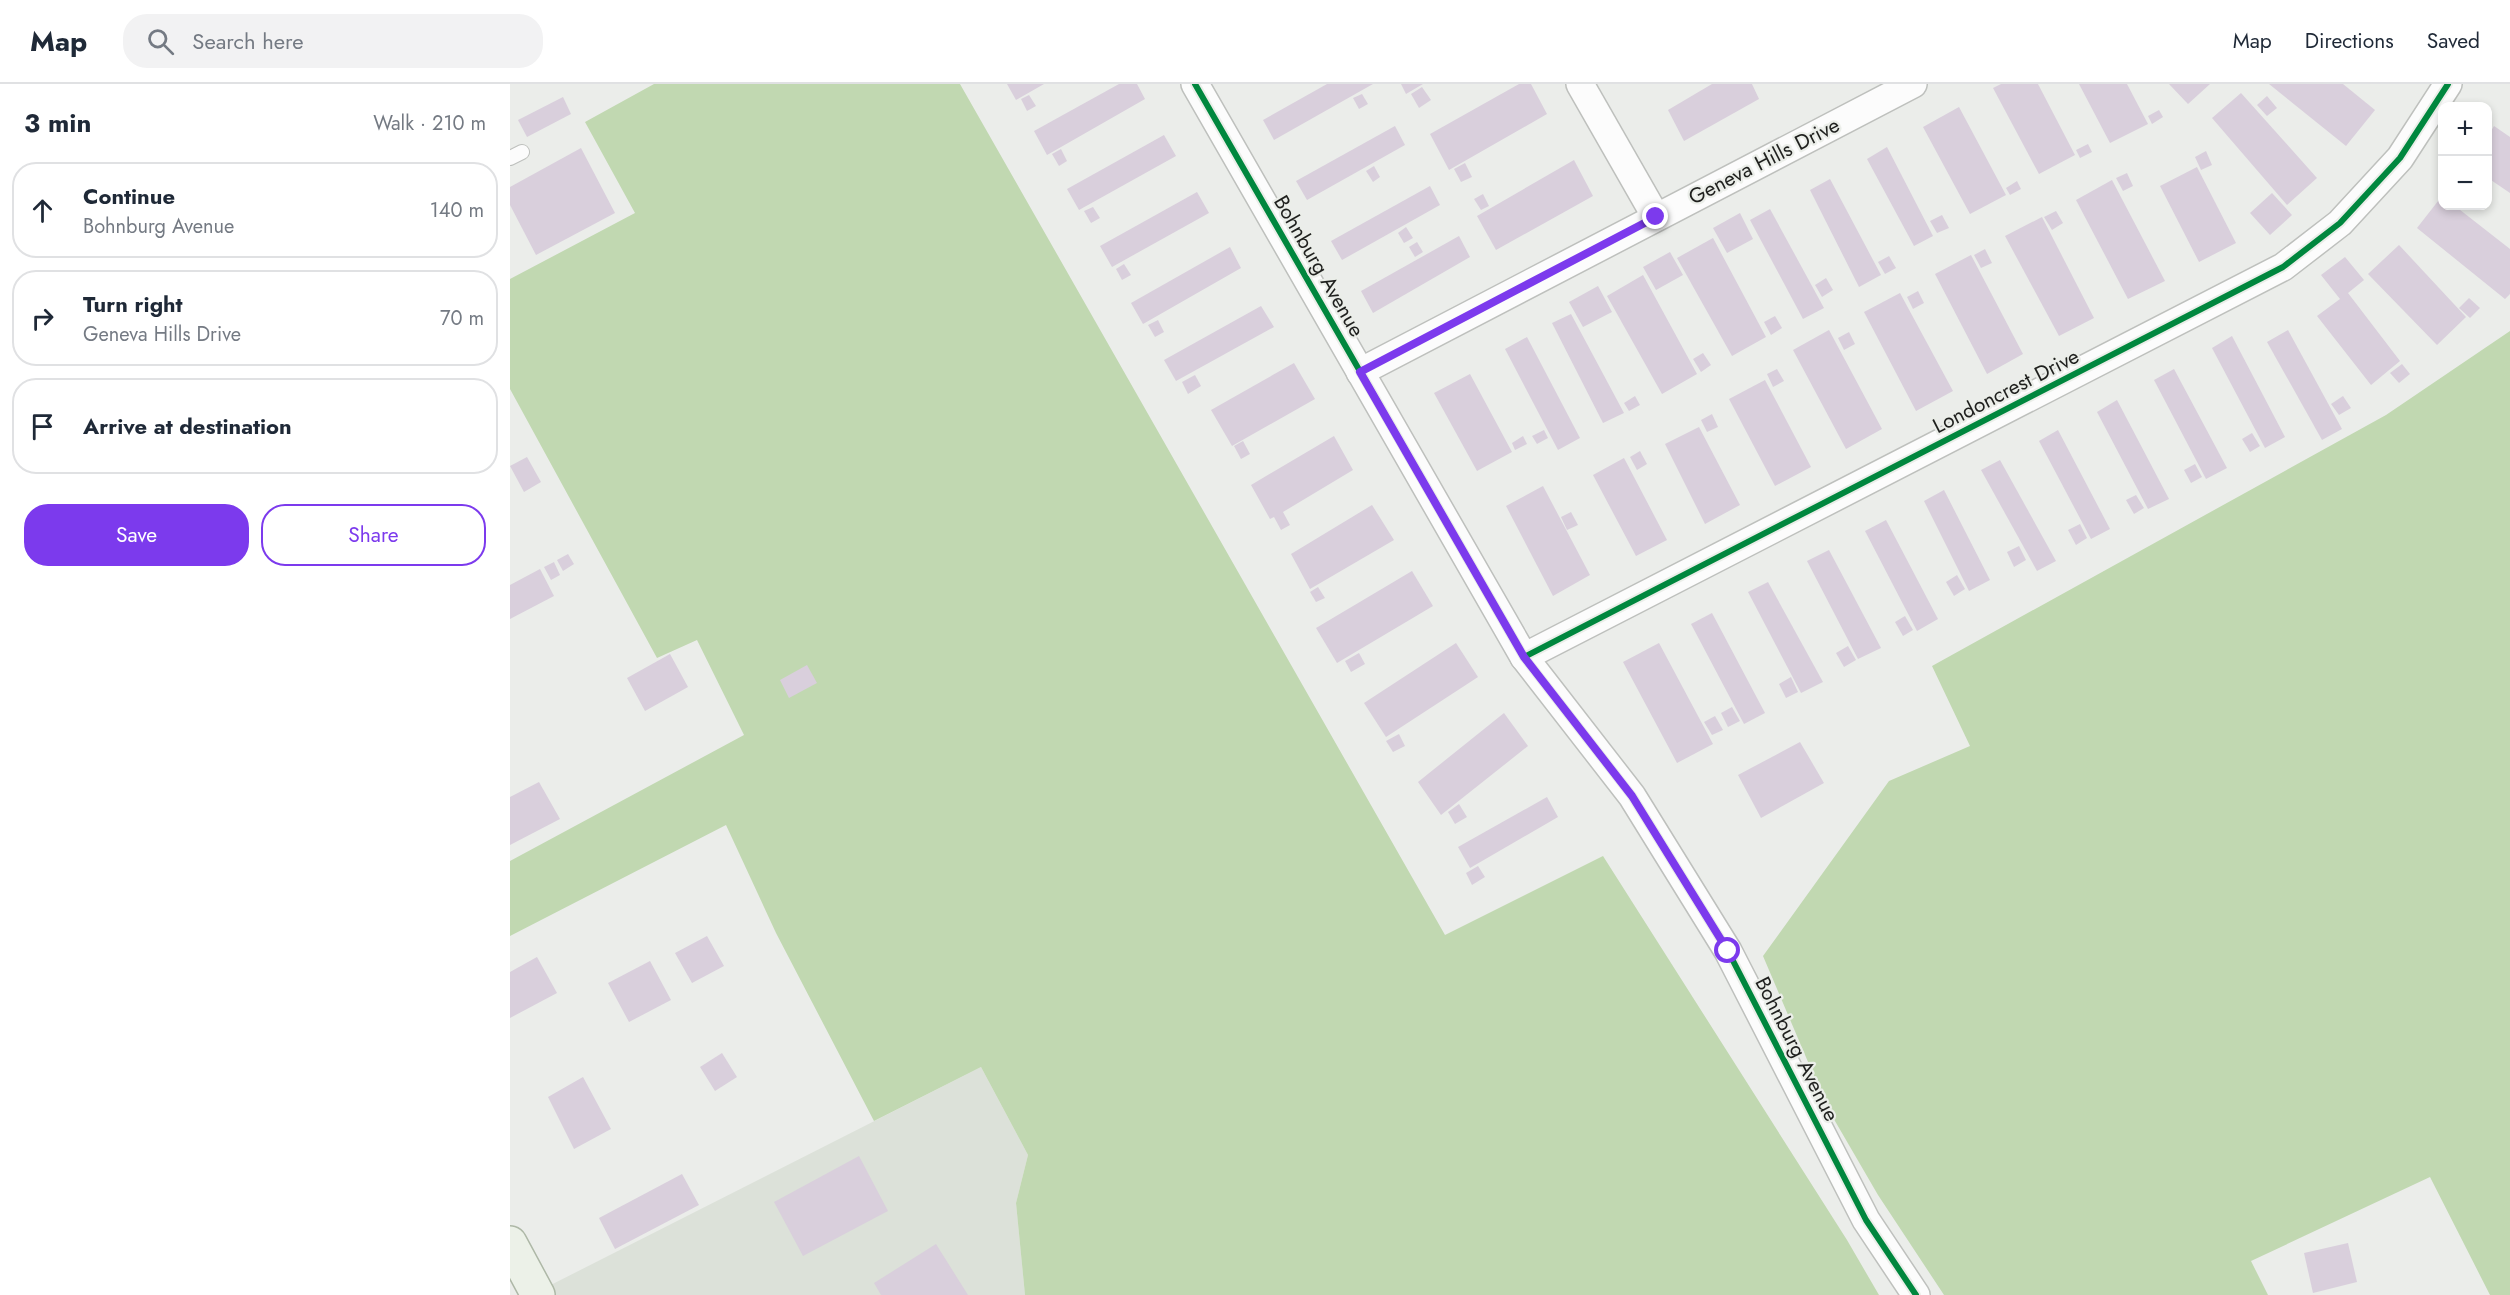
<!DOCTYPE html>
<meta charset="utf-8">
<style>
:root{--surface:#fff;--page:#f2f2f3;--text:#1f2937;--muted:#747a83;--line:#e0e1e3;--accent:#7c3aed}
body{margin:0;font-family:Jost,sans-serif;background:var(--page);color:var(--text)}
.controls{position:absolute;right:18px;top:18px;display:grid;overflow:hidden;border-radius:12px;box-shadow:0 3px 9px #0003}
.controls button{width:54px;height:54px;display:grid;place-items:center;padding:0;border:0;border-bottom:2px solid var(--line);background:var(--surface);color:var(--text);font:30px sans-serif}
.stop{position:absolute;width:18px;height:18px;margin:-14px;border:4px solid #7c3aed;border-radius:50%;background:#fff}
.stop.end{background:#7c3aed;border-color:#fff;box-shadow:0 2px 6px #0008}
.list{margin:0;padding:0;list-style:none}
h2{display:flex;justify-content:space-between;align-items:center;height:78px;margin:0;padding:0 24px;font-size:26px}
h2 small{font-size:20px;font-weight:400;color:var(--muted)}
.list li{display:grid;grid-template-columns:39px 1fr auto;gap:18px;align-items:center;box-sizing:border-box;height:96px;margin:0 12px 12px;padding:0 12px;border:2px solid var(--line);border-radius:24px}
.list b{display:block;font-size:22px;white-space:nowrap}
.list p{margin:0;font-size:20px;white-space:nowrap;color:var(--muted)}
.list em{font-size:20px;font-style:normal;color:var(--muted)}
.actions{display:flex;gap:12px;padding:18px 24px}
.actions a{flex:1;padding:14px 0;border:2px solid var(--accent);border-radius:24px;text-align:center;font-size:21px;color:var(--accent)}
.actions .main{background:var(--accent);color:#fff}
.icon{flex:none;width:33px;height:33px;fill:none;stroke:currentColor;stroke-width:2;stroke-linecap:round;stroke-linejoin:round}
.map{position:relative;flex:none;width:2000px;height:1211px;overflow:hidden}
header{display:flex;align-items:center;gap:36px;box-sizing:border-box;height:84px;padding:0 30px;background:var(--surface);border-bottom:2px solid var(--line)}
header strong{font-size:28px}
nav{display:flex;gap:33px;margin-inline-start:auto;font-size:21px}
.search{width:420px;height:54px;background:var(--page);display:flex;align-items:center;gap:15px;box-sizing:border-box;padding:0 21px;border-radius:24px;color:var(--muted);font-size:22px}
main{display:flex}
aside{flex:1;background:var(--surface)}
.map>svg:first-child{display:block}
</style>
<header>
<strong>Map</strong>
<div class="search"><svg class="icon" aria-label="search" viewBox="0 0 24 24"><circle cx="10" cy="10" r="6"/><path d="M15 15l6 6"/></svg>Search here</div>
<nav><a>Map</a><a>Directions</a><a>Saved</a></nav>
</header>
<main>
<aside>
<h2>3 min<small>Walk · 210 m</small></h2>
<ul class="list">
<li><svg class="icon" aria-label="ahead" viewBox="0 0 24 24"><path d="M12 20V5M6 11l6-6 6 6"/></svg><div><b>Continue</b><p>Bohnburg Avenue</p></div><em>140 m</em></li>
<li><svg class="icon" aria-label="right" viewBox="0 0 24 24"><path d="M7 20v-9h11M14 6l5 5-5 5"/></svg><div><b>Turn right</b><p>Geneva Hills Drive</p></div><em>70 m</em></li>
<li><svg class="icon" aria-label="arrive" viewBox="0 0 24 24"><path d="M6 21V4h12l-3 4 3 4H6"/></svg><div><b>Arrive at destination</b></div></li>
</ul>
<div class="actions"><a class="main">Save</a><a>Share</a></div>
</aside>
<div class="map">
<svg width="2000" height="1211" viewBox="0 0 2000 1211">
<rect width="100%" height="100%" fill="#ebedea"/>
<polygon fill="#dce1d9" points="471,983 518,1071 506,1119 515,1211 21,1211"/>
<g fill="#c1d8b1">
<polygon points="144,0 450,0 935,851 1093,772 1337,1156 1369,1211 515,1211 506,1119 518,1071 471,983 364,1037 266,849 216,741 0,852 0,777 234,651 187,556 147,574 0,305 0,195 125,129 75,38"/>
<polygon points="2000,247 2000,1211 1980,1211 1920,1093 1741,1177 1758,1211 1434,1211 1368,1111 1318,1025 1253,872 1379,697 1460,662 1422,582 1876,331"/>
</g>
<g fill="#d9cfdc">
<polygon points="497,0 534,0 506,16"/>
<polygon points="609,0 627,0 635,15 537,71 524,47"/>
<polygon points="817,0 863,0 764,56 753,36"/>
<polygon points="891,0 913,0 896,10"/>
<polygon points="1009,0 1021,0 1037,30 939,86 920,50"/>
<polygon points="1202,0 1242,0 1249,15 1174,57 1158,26"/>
<polygon points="1491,0 1528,0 1565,71 1529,90 1483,4"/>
<polygon points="1569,0 1617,0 1638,40 1600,59"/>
<polygon points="1659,0 1700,0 1678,20"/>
<polygon points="1759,0 1833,0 1865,26 1836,62"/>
<polygon points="912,3 921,16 909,24 901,10"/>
<polygon points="1731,9 1807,94 1777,121 1702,34"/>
<polygon points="852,10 858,20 849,25 843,14"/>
<polygon points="519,11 526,22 517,27 511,15"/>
<polygon points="1757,12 1767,24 1757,32 1747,21"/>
<polygon points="53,13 61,30 17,53 8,36"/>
<polygon points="1449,23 1496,111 1460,130 1413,43"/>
<polygon points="1649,26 1653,33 1642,40 1638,32"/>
<polygon points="885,42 895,61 797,116 786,97"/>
<polygon points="1984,42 2000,53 2000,109 1978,94 1978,52"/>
<polygon points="654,51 666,72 569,126 557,105"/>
<polygon points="1578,60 1582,68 1570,74 1566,66"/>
<polygon points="1377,63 1423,152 1404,162 1357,75"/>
<polygon points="71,64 105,129 26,171 0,121 0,103"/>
<polygon points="551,65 557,77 549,82 542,70"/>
<polygon points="1696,67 1702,81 1691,86 1685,73"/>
<polygon points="1064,76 1083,112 986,166 967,132"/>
<polygon points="955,79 962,93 951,98 944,85"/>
<polygon points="864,82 870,93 863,98 856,87"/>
<polygon points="1687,83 1726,159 1689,178 1650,102"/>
<polygon points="1617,89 1623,102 1613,107 1606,94"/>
<polygon points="1320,95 1371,191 1349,203 1300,106"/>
<polygon points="1602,96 1655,197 1618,215 1566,116"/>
<polygon points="1507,97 1511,105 1500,111 1496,104"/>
<polygon points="920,102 930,121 832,176 821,157"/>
<polygon points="687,108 699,129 602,183 590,162"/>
<polygon points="1762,109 1782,131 1760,151 1740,129"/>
<polygon points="973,110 979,122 971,126 964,115"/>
<polygon points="1932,112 1932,122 1945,122 2000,165 2000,210 1995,215 1907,144"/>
<polygon points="583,123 590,134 581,139 574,127"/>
<polygon points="1260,125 1314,224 1293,235 1240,136"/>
<polygon points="1546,127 1553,139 1542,146 1534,133"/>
<polygon points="1230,129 1243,155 1217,169 1203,144"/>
<polygon points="1432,131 1439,144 1427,149 1420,137"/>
<polygon points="1532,133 1584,234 1549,252 1495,152"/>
<polygon points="896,143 903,154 894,159 888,149"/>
<polygon points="949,152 960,173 863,229 851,207"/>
<polygon points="1203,154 1256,253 1222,272 1167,174"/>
<polygon points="907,158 913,168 905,173 899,163"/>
<polygon points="1889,161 1956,233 1927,261 1858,190"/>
<polygon points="720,163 731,184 633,240 621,219"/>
<polygon points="1475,165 1482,179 1471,184 1464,171"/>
<polygon points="1160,168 1173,191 1146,206 1133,183"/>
<polygon points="1461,171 1513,270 1477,290 1425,190"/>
<polygon points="1379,172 1386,184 1375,190 1368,178"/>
<polygon points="1835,173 1854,196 1838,209 1890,277 1861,301 1807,232 1830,215 1811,191"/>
<polygon points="614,180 621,191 612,196 606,185"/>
<polygon points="1133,191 1187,290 1152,310 1097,212"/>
<polygon points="1316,194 1323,206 1312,213 1305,201"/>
<polygon points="1088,202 1102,228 1073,243 1059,218"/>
<polygon points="1408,207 1414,219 1403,225 1397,213"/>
<polygon points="1390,209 1443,307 1406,327 1354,228"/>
<polygon points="1959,214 1970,224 1960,234 1949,224"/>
<polygon points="751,222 764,243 666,297 654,276"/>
<polygon points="1061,230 1114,329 1093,339 1042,239"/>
<polygon points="1265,232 1272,244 1261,251 1254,238"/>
<polygon points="648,236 654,248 645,253 638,241"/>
<polygon points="1319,246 1372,345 1336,365 1283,266"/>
<polygon points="1778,246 1832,345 1812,356 1757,258"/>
<polygon points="1339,248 1345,260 1334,266 1328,254"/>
<polygon points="1722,252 1775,353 1755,364 1702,264"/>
<polygon points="1017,253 1070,354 1048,366 995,265"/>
<polygon points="1193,269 1201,281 1191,288 1183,275"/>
<polygon points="784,279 805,315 722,362 701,326"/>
<polygon points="1892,280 1900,290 1889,299 1880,289"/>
<polygon points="1267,285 1274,297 1263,303 1257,290"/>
<polygon points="1664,285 1717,384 1696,395 1644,296"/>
<polygon points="960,290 1002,368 967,387 924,309"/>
<polygon points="685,291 691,302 678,310 672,298"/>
<polygon points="1255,296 1301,383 1265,402 1219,315"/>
<polygon points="1125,312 1130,321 1119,327 1114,319"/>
<polygon points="1833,312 1841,324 1829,331 1821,320"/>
<polygon points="1607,316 1659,415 1638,425 1587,328"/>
<polygon points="1202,330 1208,343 1197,348 1191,336"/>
<polygon points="1189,343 1230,421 1195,440 1155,360"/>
<polygon points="1034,346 1038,354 1027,360 1022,352"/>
<polygon points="1548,346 1600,445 1581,455 1529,357"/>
<polygon points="1742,349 1750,362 1740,368 1732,355"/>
<polygon points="824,352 843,386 773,428 780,441 771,446 764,433 760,435 741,401"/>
<polygon points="1013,352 1017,360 1005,366 1002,359"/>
<polygon points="733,357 740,370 731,375 724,362"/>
<polygon points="1130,367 1137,380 1127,386 1120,373"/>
<polygon points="17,373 31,398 14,408 0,382"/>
<polygon points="1114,374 1157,456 1126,472 1083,391"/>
<polygon points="1490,376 1546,477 1527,487 1471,386"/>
<polygon points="1685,380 1692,393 1681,399 1674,386"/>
<polygon points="1033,402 1080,491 1043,512 996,422"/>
<polygon points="1434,406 1480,496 1459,507 1414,417"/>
<polygon points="1626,411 1634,424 1624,430 1616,416"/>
<polygon points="862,421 884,456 800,505 781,470"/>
<polygon points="1061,428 1068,441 1057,446 1051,433"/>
<polygon points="1376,436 1428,535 1407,547 1355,447"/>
<polygon points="1570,440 1577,454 1566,461 1558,446"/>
<polygon points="1509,462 1516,476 1504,483 1497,468"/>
<polygon points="1319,466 1371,564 1348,575 1297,477"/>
<polygon points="58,470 64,480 53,487 47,476"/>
<polygon points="44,478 50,491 41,496 34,483"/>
<polygon points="30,485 44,512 0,535 0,501"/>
<polygon points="902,487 923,522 827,579 806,544"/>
<polygon points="1447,491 1455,505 1444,512 1436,498"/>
<polygon points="1258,498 1313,598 1291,609 1238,508"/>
<polygon points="808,503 815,514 806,518 800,508"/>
<polygon points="1202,529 1255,629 1234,640 1181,540"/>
<polygon points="1395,532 1403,546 1393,552 1385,538"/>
<polygon points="946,559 968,593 876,653 854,619"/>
<polygon points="1149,559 1203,660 1167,679 1113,578"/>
<polygon points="1338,562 1346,576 1334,583 1326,569"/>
<polygon points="849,569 855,580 841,588 835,577"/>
<polygon points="160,570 178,603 135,627 117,594"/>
<polygon points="297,581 307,599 279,614 270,596"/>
<polygon points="1281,593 1288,608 1276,614 1269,600"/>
<polygon points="1222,623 1230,637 1218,643 1211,629"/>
<polygon points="994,629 1018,662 931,731 908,698"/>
<polygon points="1205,632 1213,646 1202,651 1194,638"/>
<polygon points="889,650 895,662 883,668 876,657"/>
<polygon points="1290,658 1314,699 1251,734 1228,691"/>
<polygon points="29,698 50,735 0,761 0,713"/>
<polygon points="1037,713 1048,733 960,784 948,763"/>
<polygon points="949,720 957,733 945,740 938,728"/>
<polygon points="968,782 975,793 962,801 956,789"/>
<polygon points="197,852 214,882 182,899 165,869"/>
<polygon points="27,873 47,909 0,934 0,888"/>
<polygon points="140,877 161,916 119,938 98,899"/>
<polygon points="212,969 227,993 205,1007 190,983"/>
<polygon points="73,993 101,1045 64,1065 38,1013"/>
<polygon points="349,1072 378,1127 293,1172 264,1118"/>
<polygon points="172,1090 189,1121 105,1165 89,1134"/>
<polygon points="1838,1159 1847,1198 1803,1209 1794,1169"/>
<polygon points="426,1160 458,1211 371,1211 364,1199"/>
</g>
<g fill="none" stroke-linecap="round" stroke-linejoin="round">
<defs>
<polyline id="lane" points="0,74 12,68"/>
<g id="street">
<polyline points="685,0 1014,573 1122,712 1218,867 1356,1136 1406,1211"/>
<polyline points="1070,0 1146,133"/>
<polyline points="850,288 1403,0"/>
<polyline points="1014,573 1773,183 1830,139 1890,74 1938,0"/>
</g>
<polyline id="primary" points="0,1159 28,1211"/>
</defs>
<use href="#lane" stroke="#bec0bd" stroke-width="16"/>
<use href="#street" stroke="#bec0bd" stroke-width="30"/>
<use href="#primary" stroke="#aeb8a7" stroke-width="36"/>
<use href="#lane" stroke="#fcfcfc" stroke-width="14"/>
<use href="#street" stroke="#fcfcfc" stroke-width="27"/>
<use href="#primary" stroke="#ecf1e8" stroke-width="33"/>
<defs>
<g id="cycleway">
<polyline points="685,0 1014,573 1122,712 1218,867 1356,1136 1406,1211"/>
<polyline points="1014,573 1773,183 1830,139 1890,74 1938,0"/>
</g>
</defs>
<use href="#cycleway" stroke="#ebeee9" stroke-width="10"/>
<use href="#cycleway" stroke="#00873e" stroke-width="6"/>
</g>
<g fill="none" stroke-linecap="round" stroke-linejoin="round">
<polyline stroke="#7c3aed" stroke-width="8" points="1146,133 850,288 1014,573 1122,712 1218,867"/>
</g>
<g text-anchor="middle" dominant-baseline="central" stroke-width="4.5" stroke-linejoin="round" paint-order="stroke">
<g font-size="21" fill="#1f201e" stroke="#ebeee9">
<text transform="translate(1254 77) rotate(-27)">Geneva Hills Drive</text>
<text transform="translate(809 182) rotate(60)">Bohnburg Avenue</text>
<text transform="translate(1496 307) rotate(-27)">Londoncrest Drive</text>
<text transform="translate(1287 965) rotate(63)">Bohnburg Avenue</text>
</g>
</g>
</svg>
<div class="controls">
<button>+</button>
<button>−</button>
</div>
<div class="stop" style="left:1218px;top:867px"></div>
<div class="stop end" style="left:1146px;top:133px"></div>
</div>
</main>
